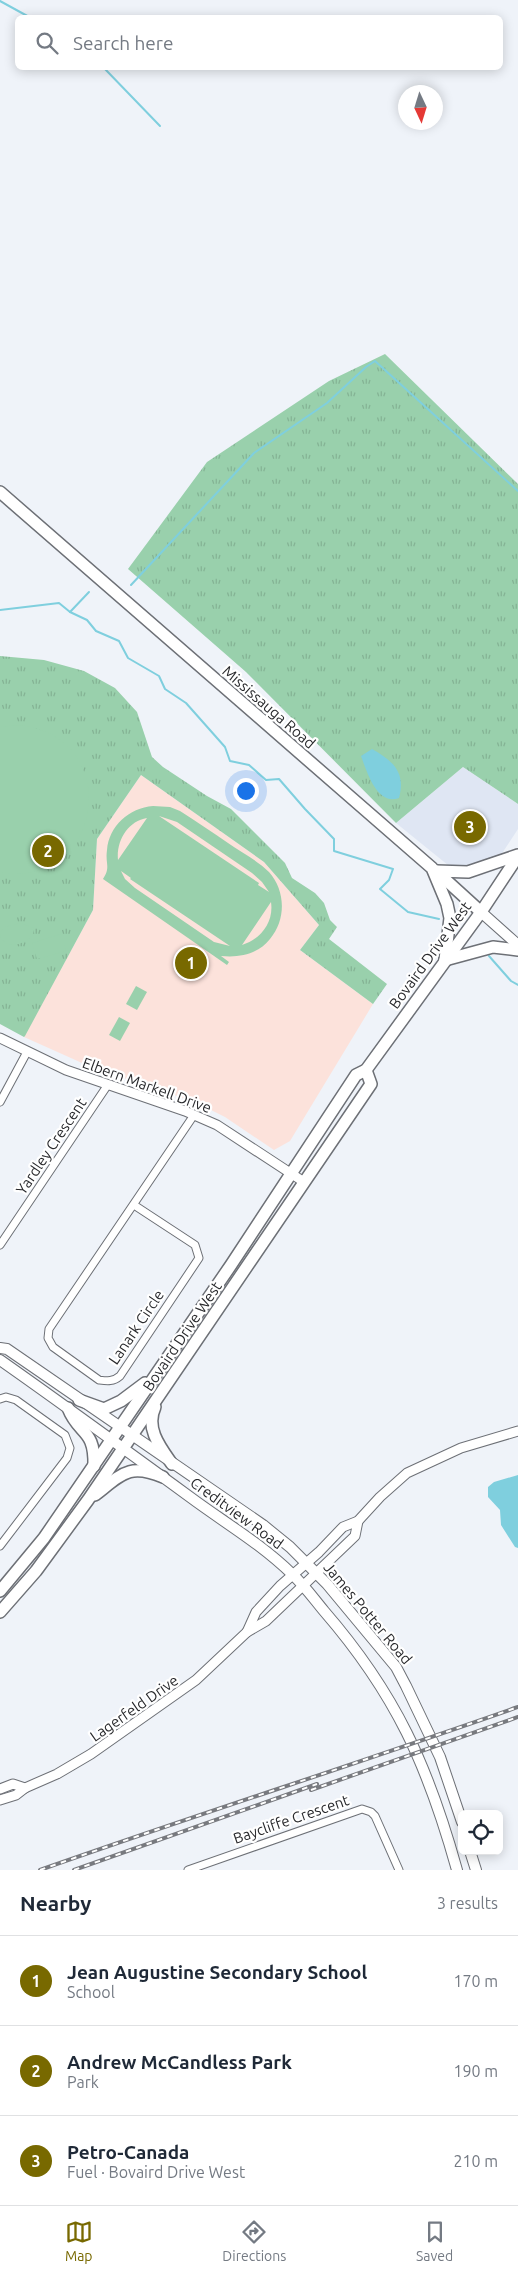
<!DOCTYPE html>
<meta charset="utf-8">
<style>
:root{--surface:#fff;--page:#f2f2f3;--text:#1f2937;--muted:#747a83;--line:#e0e1e3;--accent:#786900}
body{margin:0;font-family:Ubuntu,sans-serif;background:var(--page);color:var(--text)}
.controls{position:absolute;right:15px;bottom:15px;display:grid;overflow:hidden;border-radius:8px;box-shadow:0 2px 12px #0003}
.controls button{width:45px;height:45px;display:grid;place-items:center;padding:0;border:0;border-bottom:1px solid var(--line);background:var(--surface);color:var(--text);font:25px sans-serif}
.compass{position:absolute;left:398px;top:85px;width:45px;height:45px;border-radius:50%;background:var(--surface);box-shadow:0 2px 12px #0003;rotate:176deg}
.you{position:absolute;left:245px;top:790px;width:18px;height:18px;margin:-12px;border:4px solid #fff;border-radius:50%;background:#1a73e8;box-shadow:0 0 0 8px #1a73e833}
.badge{display:grid;place-items:center;width:32px;height:32px;border-radius:50%;background:var(--accent);color:#fff;font-size:16px;font-weight:700}
.pin{position:absolute;translate:-50% -50%;border:2px solid #fff;box-shadow:0 1px 5px #0006}
.list{margin:0;padding:0;list-style:none}
h2{display:flex;justify-content:space-between;align-items:center;height:65px;margin:0;padding:0 20px;font-size:21px}
h2 small{font-size:16px;font-weight:400;color:var(--muted)}
.list li{display:grid;grid-template-columns:32px 1fr auto;gap:15px;align-items:center;box-sizing:border-box;height:90px;padding:0 20px;border-top:1px solid var(--line)}
.list b{display:block;font-size:19px;white-space:nowrap}
.list p{margin:0;font-size:16px;white-space:nowrap;color:var(--muted)}
.list em{font-size:16px;font-style:normal;color:var(--muted)}
.icon{flex:none;width:28px;height:28px;fill:none;stroke:currentColor;stroke-width:2;stroke-linecap:round;stroke-linejoin:round}
.map{position:relative;flex:none;width:518px;height:1870px;overflow:hidden}
.search{position:absolute;background:var(--surface);box-shadow:0 2px 12px #0003;left:15px;right:15px;top:15px;height:55px;display:flex;align-items:center;gap:12px;box-sizing:border-box;padding:0 18px;border-radius:8px;color:var(--muted);font-size:19px}
.sheet{height:335px;background:var(--surface)}
nav{display:flex;justify-content:space-around;align-items:center;box-sizing:border-box;height:70px;border-top:1px solid var(--line);background:var(--surface);font-size:14px;color:var(--muted)}
nav a{display:grid;justify-items:center;gap:2px}
nav .on{color:var(--accent)}
.map>svg:first-child{display:block}
</style>
<div class="map">
<svg width="518" height="1870" viewBox="0 0 518 1870">
<defs>
<pattern id="grass-tufts" width="24" height="20" patternUnits="userSpaceOnUse" patternTransform="scale(1.25)"><rect width="24" height="20" fill="#99d0ac"/><path d="M3 7l-1-3M5 7V3M7 7l1-3M15 17l-1-3M17 17v-4M19 17l1-3" fill="none" stroke="#84b394"/></pattern>
</defs>
<rect width="100%" height="100%" fill="#eff3f9"/>
<polygon fill="#dfe6f3" points="463,767 518,804 518,829 491,870 475,875 459,874 396,823"/>
<polygon fill="#fce2db" points="141,775 264,862 319,925 300,950 373,1004 290,1141 274,1150 225,1117 195,1102 91,1067 24,1037 93,910 97,839"/>
<g fill="url(#grass-tufts)">
<polygon points="385,354 518,484 518,804 463,767 396,823 246,672 128,569 207,462 329,381"/>
<polygon points="0,656 44,660 84,671 115,688 137,712 152,757 163,767 207,796 231,809 285,863 292,878 315,893 324,903 330,920 337,927 329,939 387,984 373,1004 300,950 319,925 264,862 141,775 97,839 93,910 25,1036 24,1037 0,1024"/>
</g>
<g fill="#99d0ac" fill-rule="evenodd">
<path d="M16 725C126 733 104 891 0 872V727Z"/>
<path d="M153 806 170 807 180 811C196 821 212 832 228 843 241 852 258 861 269 872 286 891 286 920 270 939 258 954 240 958 221 956L229 962 227 965 103 879C111 867 105 864 107 850 109 826 129 808 153 806ZM159 816 177 822 252 873 262 882 269 892 258 885 259 883ZM147 818 118 860C116 841 128 821 147 818ZM121 871 131 878 130 879 230 946 214 942 135 888 125 879ZM271 902C274 922 261 939 242 945Z"/>
<path d="M20 923 34 928 33 935C24 944 10 950 1 938L0 932 5 927Z"/>
<polygon points="61,934 66,951 37,959 32,943"/>
<polygon points="136,986 147,992 137,1010 126,1004"/>
<polygon points="119,1017 130,1023 120,1041 109,1035"/>
</g>
<g fill="#7fcfde">
<path d="M372 749C393 761 406 772 399 798 377 806 367 772 361 756Z"/>
<polygon points="518,1475 518,1548 515,1547 501,1525 500,1510 488,1497 488,1487 494,1482"/>
</g>
<g fill="none" stroke-linecap="round" stroke-linejoin="round">
<g stroke="#7fcfde" stroke-width="2">
<polyline points="0,1 31,18"/>
<polyline points="104,68 160,126"/>
<polyline points="131,585 254,453 327,403 366,367 375,361 518,491"/>
<polyline points="0,610 59,603 70,612 87,620 96,631 119,641 128,658 159,676 165,689 186,703 225,747 230,761 249,765 266,780 279,779 305,809 334,839 334,851 393,869 389,880 380,889 408,912 439,919"/>
<polyline points="70,612 89,592"/>
<polyline points="489,956 511,981 518,985"/>
</g>
<defs>
<g id="minor">
<polyline points="0,1102 27,1052"/>
<path d="M134 1205 195 1245 199 1258 120 1376C113 1382 107 1381 99 1380L53 1347 48 1338 49 1329 194 1115"/>
<polyline points="0,1245 107,1086"/>
<polyline points="0,1399 6,1397 16,1400 65,1435 70,1448 67,1458 0,1546"/>
<polyline points="188,1870 362,1809 371,1812 375,1816 399,1870"/>
</g>
<g id="tertiary">
<polyline points="0,1038 66,1070 185,1111 217,1125 304,1182"/>
<polyline points="247,1632 256,1612 280,1586 319,1552 343,1527 358,1521 380,1497 407,1473 461,1448 518,1431"/>
<polyline points="0,1789 13,1784 25,1788"/>
<polyline points="0,1800 16,1795 25,1788 57,1774 91,1754 196,1680 247,1632 266,1621 355,1536 358,1521"/>
</g>
<g id="secondary">
<polyline points="481,912 518,945"/>
<polyline points="0,1348 7,1349 263,1525 290,1547 327,1584 396,1667 406,1686 440,1757 462,1822"/>
<path d="M0 1360C64 1405 127 1451 190 1497 225 1523 260 1543 292 1574 304 1585 314 1599 324 1611 396 1694 428 1766 457 1870"/>
<polyline points="470,1851 476,1870"/>
</g>
<g id="primary">
<polyline points="0,492 432,868 447,904 450,918 445,960"/>
<polyline points="436,871 468,872 518,855"/>
<polyline points="436,871 481,912"/>
<polyline points="445,960 493,947 518,950"/>
<polyline points="79,1400 104,1409 121,1401 145,1383"/>
<path d="M155 1407C145 1428 160 1447 172 1464"/>
<path d="M68 1408C79 1436 95 1428 94 1466"/>
<path d="M95 1495C122 1474 129 1463 163 1477"/>
<polyline points="0,1591 44,1538 231,1265 356,1075 366,1070 481,912 518,856"/>
<polyline points="0,1612 36,1571 88,1500 371,1084 366,1070"/>
</g>
</defs>
<use href="#minor" stroke="#6d7076" stroke-width="9"/>
<use href="#tertiary" stroke="#6d7076" stroke-width="11"/>
<use href="#secondary" stroke="#6d7076" stroke-width="12"/>
<use href="#primary" stroke="#6d7076" stroke-width="14"/>
<use href="#minor" stroke="#fff" stroke-width="7"/>
<use href="#tertiary" stroke="#fff" stroke-width="9"/>
<use href="#secondary" stroke="#fff" stroke-width="10"/>
<use href="#primary" stroke="#fff" stroke-width="11"/>
<defs>
<g id="rail">
<polyline points="311,1790 518,1717"/>
<path d="M40 1870C199 1814 359 1763 518 1707"/>
<polyline points="74,1870 317,1784"/>
</g>
</defs>
<use href="#rail" stroke="#787a7f" stroke-width="4"/>
<use href="#rail" stroke="#fff" stroke-width="2" stroke-dasharray="5.5" stroke-linecap="butt"/>
</g>
<g text-anchor="middle" dominant-baseline="central" stroke-width="4.5" stroke-linejoin="round" paint-order="stroke">
<g font-size="15" fill="#28292c" stroke="#fff">
<text transform="translate(269 707) rotate(41)">Mississauga Road</text>
<text transform="translate(430 955) rotate(-54)">Bovaird Drive West</text>
<text transform="translate(147 1085) rotate(20)">Elbern Markell Drive</text>
<text transform="translate(51 1146) rotate(-56)">Yardley Crescent</text>
<text transform="translate(136 1327) rotate(-56)">Lanark Circle</text>
<text transform="translate(182 1336) rotate(-56)">Bovaird Drive West</text>
<text transform="translate(237 1513) rotate(36)">Creditview Road</text>
<text transform="translate(368 1613) rotate(50)">James Potter Road</text>
<text transform="translate(134 1708) rotate(-35)">Lagerfeld Drive</text>
<text transform="translate(291 1819) rotate(-19)">Baycliffe Crescent</text>
</g>
</g>
</svg>
<div class="controls">
<button><svg class="icon" aria-label="locate" viewBox="0 0 24 24"><circle cx="12" cy="12" r="6"/><path d="M12 2v4M12 18v4M2 12h4M18 12h4"/></svg></button>
</div>
<svg class="compass" viewBox="-18 -18 36 36"><path d="M0-13l5 13h-10z" fill="#e53935"/><path d="M0 13l5-13h-10z" fill="#747a83"/></svg>
<div class="you"></div>
<div class="pin badge" style="left:191px;top:963px">1</div>
<div class="pin badge" style="left:48px;top:851px">2</div>
<div class="pin badge" style="left:470px;top:827px">3</div>
<div class="search"><svg class="icon" aria-label="search" viewBox="0 0 24 24"><circle cx="10" cy="10" r="6"/><path d="M15 15l6 6"/></svg>Search here</div>
</div>
<section class="sheet">
<h2>Nearby<small>3 results</small></h2>
<ul class="list">
<li><span class="badge">1</span><div><b>Jean Augustine Secondary School</b><p>School</p></div><em>170 m</em></li>
<li><span class="badge">2</span><div><b>Andrew McCandless Park</b><p>Park</p></div><em>190 m</em></li>
<li><span class="badge">3</span><div><b>Petro-Canada</b><p>Fuel · Bovaird Drive West</p></div><em>210 m</em></li>
</ul>
</section>
<nav>
<a class="on"><svg class="icon" aria-label="map" viewBox="0 0 24 24"><path d="M3 6l6-2 6 2 6-2v14l-6 2-6-2-6 2zM9 4v14M15 6v14"/></svg>Map</a>
<a><svg class="icon" aria-label="directions" viewBox="0 0 24 24"><path d="M12 3l9 9-9 9-9-9zM9 14v-3h6M13 9l2 2-2 2"/></svg>Directions</a>
<a><svg class="icon" aria-label="saved" viewBox="0 0 24 24"><path d="M7 4h10v16l-5-4-5 4z"/></svg>Saved</a>
</nav>
